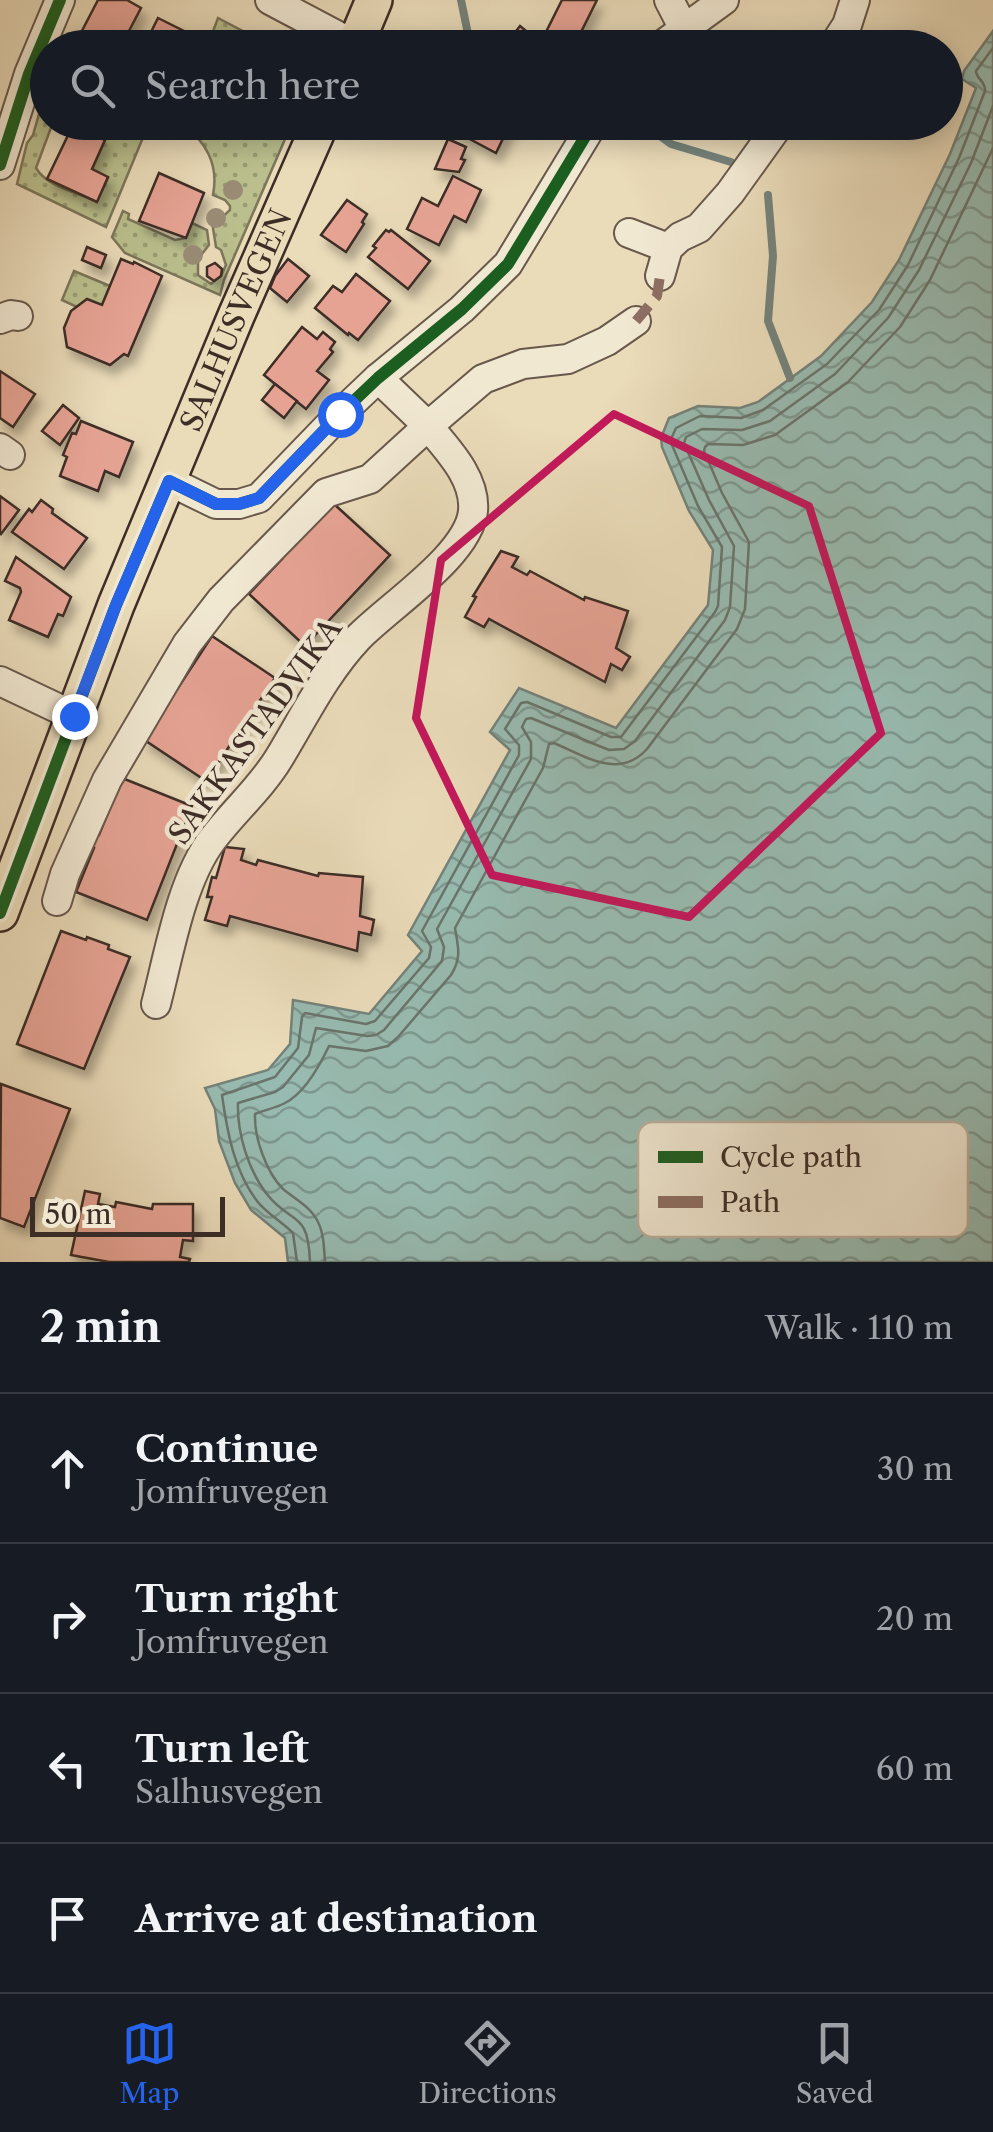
<!DOCTYPE html>
<meta charset="utf-8">
<style>
:root{--surface:#171b24;--page:#20242c;--text:#f1f3f6;--muted:#9ea1a6;--line:#363941;--accent:#2563eb}
body{margin:0;font-family:"Libre Caslon Text",serif;background:var(--page);color:var(--text)}
.scale{position:absolute;left:30px;bottom:25px;width:195px;box-sizing:border-box;padding-left:10px;border:5px solid #3d2d27;border-top:0;font-size:28px;line-height:35px;white-space:nowrap;color:#3d2d27;-webkit-text-stroke:8px #f1e8d2;paint-order:stroke}
.stop{position:absolute;width:30px;height:30px;margin:-22px;border:8px solid #2563eb;border-radius:50%;background:#fff}
.stop.end{background:#2563eb;border-color:#fff;box-shadow:0 2px 10px #0008}
.list{margin:0;padding:0;list-style:none}
h2{display:flex;justify-content:space-between;align-items:center;height:130px;margin:0;padding:0 40px;font-size:42px}
h2 small{font-size:32px;font-weight:400;color:var(--muted)}
.list li{display:grid;grid-template-columns:65px 1fr auto;gap:30px;align-items:center;box-sizing:border-box;height:150px;padding:0 40px;border-top:2px solid var(--line)}
.list b{display:block;font-size:38px;white-space:nowrap}
.list p{margin:0;font-size:32px;white-space:nowrap;color:var(--muted)}
.list em{font-size:32px;font-style:normal;color:var(--muted)}
.icon{flex:none;width:55px;height:55px;fill:none;stroke:currentColor;stroke-width:2;stroke-linecap:round;stroke-linejoin:round}
.map{position:relative;flex:none;width:993px;height:1262px;overflow:hidden}
.search{position:absolute;background:var(--surface);box-shadow:0 5px 25px #0003;left:30px;right:30px;top:30px;height:110px;display:flex;align-items:center;gap:25px;box-sizing:border-box;padding:0 35px;border-radius:55px;color:var(--muted);font-size:38px}
.sheet{height:730px;background:var(--surface)}
nav{display:flex;justify-content:space-around;align-items:center;box-sizing:border-box;height:140px;border-top:2px solid var(--line);background:var(--surface);font-size:28px;color:var(--muted)}
nav a{display:grid;justify-items:center;gap:5px}
nav .on{color:var(--accent)}
.map>svg:first-child{display:block}
</style>
<div class="map">
<svg width="993" height="1262" viewBox="0 0 993 1262">
<defs>
<pattern id="grass-dots" width="8" height="8" patternUnits="userSpaceOnUse" patternTransform="scale(2.5)"><rect width="8" height="8" fill="#babf8d"/><path d="M2 2h.1M6 6h.1" fill="none" stroke="#989c73" stroke-width="1.8" stroke-linecap="round"/></pattern>
<pattern id="water-waves" width="16" height="10" patternUnits="userSpaceOnUse" patternTransform="scale(2.5)"><rect width="16" height="10" fill="#98bbb1"/><path d="M0 5q4-4 8 0t8 0" fill="none" stroke="#7d9890"/></pattern>
<filter id="shadow"><feDropShadow dx="5.5" dy="9" stdDeviation="5" flood-color="#0004"/></filter>
</defs>
<rect width="100%" height="100%" fill="#eadbb9"/>
<filter id="stains"><feTurbulence type="fractalNoise" baseFrequency=".002" numOctaves="4"/><feColorMatrix values="0 0 0 0 .2 0 0 0 0 .09 0 0 0 0 .02 0 0 0 .5 -.17"/></filter>
<radialGradient id="worn" r=".72"><stop offset=".6" stop-color="#630" stop-opacity="0"/><stop offset="1" stop-color="#630" stop-opacity=".3"/></radialGradient>
<g fill="url(#grass-dots)" stroke="#7c765a" stroke-width="2.5">
<polygon points="218,18 273,47 220,47 209,42"/>
<path d="M47 86 45 107 48 122 52 123V125L36 168C47 187 78 193 97 201L108 178 92 169 105 140 73 125 74 123H149L106 227 17 184 27 143 33 135Z"/>
<path d="M182 123H224L232 127 235 123H292L224 280 220 295 125 253 112 237 123 211 129 214 128 219 175 240 186 238 192 223 207 230 209 245 198 259V275L211 284 221 276 226 265 221 250 216 247 212 222H217L230 210V206L225 200 213 195C219 164 206 142 182 123Z"/>
<polygon points="74,271 110,286 102,305 77,307 62,300"/>
</g>
<polygon fill="url(#water-waves)" stroke="#74827a" stroke-width="2.5" points="993,31 993,1262 288,1262 285,1238 251,1210 235,1183 219,1141 215,1109 205,1088 268,1070 290,1044 293,1000 369,1014 422,951 408,935 510,750 490,732 519,688 616,728 708,605 713,550 689,511 662,447 661,438 669,418 698,406 740,408 758,402 821,356 872,302 899,260 950,154 976,88 962,79 964,71"/>
<g fill="none" stroke-linecap="round" stroke-linejoin="round">
<g stroke="#6a746c" stroke-width="2.5">
<path d="M297 1262 293 1233C282 1222 266 1213 257 1201 234 1171 227 1131 222 1095L275 1077 298 1048 302 1017 305 1013 366 1024 375 1021 429 958 431 947 422 931 519 755V745L505 729 521 703 527 702 611 737H621L715 612 718 606 722 547 698 506 672 445 671 439 676 428 700 416 741 418 763 410 827 364 879 310 908 265 959 158 985 91C986 81 976 79 976 71L993 48"/>
<path d="M310 1262C308 1208 291 1226 266 1193 248 1169 237 1133 238 1103L275 1092 283 1087 309 1055 316 1028 367 1036 376 1035 384 1030 442 961 444 947 437 929 531 759V742L522 727 526 719 531 718 609 750 624 749 635 741 725 620 730 607 734 546 709 500 684 443 686 437 702 429 742 430 770 421 835 374 888 318 919 270 971 163 993 106"/>
<path d="M325 1262C324 1249 324 1234 318 1222 311 1207 295 1199 283 1189 266 1172 254 1137 255 1114 264 1110 276 1108 285 1103 305 1093 320 1065 329 1046L366 1051 388 1046 398 1037 451 975C462 958 458 946 455 928L543 768 549 744 554 743C585 756 619 780 647 749L737 629 745 609 749 542 722 493 704 451 705 447 708 444 743 445 775 435 848 382 900 327 930 280 993 148"/>
</g>
<g stroke="#74827a" stroke-width="8">
<polyline points="461,0 468,34 478,48"/>
<polyline points="641,122 671,144 731,162"/>
<polyline points="768,195 773,256 768,321 790,378"/>
</g>
</g>
<g fill="#e6a394" stroke="#3d2d27" stroke-width="2.5" filter="url(#shadow)">
<polygon points="98,0 127,0 141,8 120,48 73,48"/>
<polygon points="562,0 597,0 575,44 564,39 561,47 543,38"/>
<polygon points="158,18 188,33 180,48 144,46"/>
<polygon points="520,26 537,40 531,48 503,48"/>
<polygon points="451,122 511,122 496,153 449,128"/>
<polygon points="73,125 105,140 92,169 108,177 97,202 47,179"/>
<polygon points="448,139 466,147 461,159 465,160 459,172 435,169"/>
<polygon points="159,173 204,193 186,238 139,221"/>
<polygon points="453,176 481,190 466,222 454,216 439,245 407,229 422,198 438,206"/>
<polygon points="347,200 367,214 362,222 364,224 346,252 321,235"/>
<polygon points="386,230 389,232 391,230 430,261 408,289 368,257 376,248 373,246"/>
<polygon points="87,247 106,255 101,268 82,260"/>
<polygon points="121,259 133,264 134,262 162,276 128,356 124,354 110,365 67,347 64,328 71,311 87,299 102,305"/>
<polygon points="288,259 309,276 287,302 270,288 275,276"/>
<polygon points="215,263 222,269 221,276 214,281 207,276 207,267"/>
<polygon points="356,274 390,301 358,340 349,333 348,335 315,308 333,286 342,292"/>
<polygon points="302,327 317,339 323,332 335,342 330,349 333,352 317,371 329,380 306,409 264,375"/>
<polygon points="0,371 35,394 13,427 0,418"/>
<polygon points="275,384 297,401 284,418 262,400"/>
<polygon points="63,405 79,418 60,445 42,431"/>
<polygon points="81,421 133,442 119,477 105,471 98,491 60,476 67,457 63,455 72,433 76,434"/>
<polygon points="0,496 19,510 1,534 0,533"/>
<polygon points="41,500 53,509 52,513 87,538 64,569 12,532 29,509 32,512"/>
<polygon points="334,504 390,555 305,646 249,594 282,559 279,556 288,546 291,549"/>
<polygon points="501,551 518,557 512,567 527,575 530,571 584,600 585,597 628,611 616,648 630,657 622,670 611,664 605,682 489,619 484,627 465,617 476,597 473,596"/>
<polygon points="16,557 71,597 63,616 58,614 48,637 9,620 21,592 20,588 5,581"/>
<polygon points="212,636 275,678 206,781 143,739 173,684 178,688"/>
<polygon points="122,778 192,806 147,920 76,892 94,848 89,846 94,833 99,835"/>
<polygon points="225,847 244,849 241,860 256,865 258,860 318,876 319,873 363,877 360,916 374,920 371,935 359,932 357,951 230,916 227,926 205,920 212,897 207,897 212,877 216,878"/>
<polygon points="61,931 86,940 87,937 109,945 108,949 130,957 84,1069 17,1044"/>
<polygon points="1,1084 70,1109 24,1227 0,1218"/>
<polygon points="85,1191 100,1194 98,1204 115,1207 116,1202 152,1209 153,1204 193,1204 193,1241 183,1240 180,1257 190,1259 189,1262 109,1262 71,1255"/>
</g>
<g fill="none" stroke-linecap="round" stroke-linejoin="round">
<defs>
<g id="minor">
<polyline points="270,0 355,45"/>
<polyline points="669,0 684,29"/>
<polyline points="658,48 724,0"/>
<polyline points="832,48 847,25 855,0"/>
<polyline points="0,165 29,74 60,0"/>
<polyline points="629,233 668,248"/>
<polyline points="660,276 668,248 680,237 699,228 730,193 781,122"/>
<polyline points="0,319 11,315 18,316"/>
<polyline points="378,378 428,426 483,379 523,364 568,359 607,341 636,321"/>
<polyline points="0,448 10,455"/>
<polyline points="169,481 216,504 239,504 259,498 340,414 378,378 462,309 508,264 594,122"/>
<polyline points="0,681 74,716"/>
<path d="M57 901 65 874 107 780 187 644 221 600 326 493 370 479 428 426C447 449 476 478 473 511 469 555 389 606 358 638 325 673 304 717 279 758 261 788 233 812 212 840 181 881 169 954 156 1004"/>
</g>
<g id="major">
<polyline points="354,48 374,0"/>
<path id="s1" d="M0 913 116 605 236 316 321 122"/>
</g>
</defs>
<use href="#minor" stroke="#68584c" stroke-width="32"/>
<use href="#major" stroke="#3d2d27" stroke-width="40"/>
<use href="#minor" stroke="#f1e8d2" stroke-width="28"/>
<use href="#major" stroke="#eadbb9" stroke-width="35"/>
<polyline stroke="#8d6e63" stroke-width="10" stroke-dasharray="20 10" stroke-linecap="butt" points="636,321 657,296 660,276"/>
<defs>
<g id="cycleway">
<polyline points="0,165 29,74 60,0"/>
<polyline points="0,913 116,605 169,481 216,504 239,504 259,498 340,414 378,378 462,309 508,264 594,122"/>
</g>
</defs>
<use href="#cycleway" stroke="#f1e8d2" stroke-width="19"/>
<use href="#cycleway" stroke="#1b5e20" stroke-width="12"/>
</g>
<g fill="#998b74">
<circle cx="233" cy="190" r="10"/>
<circle cx="216" cy="218" r="10"/>
<circle cx="193" cy="255" r="10"/>
</g>
<g fill="none" stroke-linecap="round" stroke-linejoin="round">
<polyline stroke="#2563eb" stroke-width="12" points="74,716 116,605 169,481 216,504 239,504 259,498 340,414"/>
</g>
<path fill="none" stroke="#c2185b" stroke-width="8" stroke-linejoin="round" d="M614 414 809 506 881 733 689 917 492 875 416 718 441 560Z"/>
<g text-anchor="middle" dominant-baseline="central" stroke-width="9" stroke-linejoin="round" paint-order="stroke">
<g font-size="30" fill="#3d2d27" stroke="#f1e8d2">
<text stroke="none"><textPath href="#s1" startOffset="638">SALHUSVEGEN</textPath></text>
<text transform="translate(255 731) rotate(-54)">SAKKASTADVIKA</text>
</g>
</g>
<rect x="638" y="1122" width="330" height="115" rx="15" fill="#f1e8d2" stroke="#bbb09f" stroke-width="2.5"/>
<rect x="658" y="1151" width="45" height="12" fill="#1b5e20"/>
<rect x="658" y="1196" width="45" height="12" fill="#8d6e63"/>
<g font-size="28" fill="#3d2d27">
<text x="720" y="1167">Cycle path</text>
<text x="720" y="1212">Path</text>
</g>
<rect width="100%" height="100%" filter="url(#stains)"/>
<rect width="100%" height="100%" fill="url(#worn)"/>
</svg>
<div class="scale">50 m</div>
<div class="stop" style="left:340px;top:414px"></div>
<div class="stop end" style="left:74px;top:716px"></div>
<div class="search"><svg class="icon" aria-label="search" viewBox="0 0 24 24"><circle cx="10" cy="10" r="6"/><path d="M15 15l6 6"/></svg>Search here</div>
</div>
<section class="sheet">
<h2>2 min<small>Walk · 110 m</small></h2>
<ul class="list">
<li><svg class="icon" aria-label="ahead" viewBox="0 0 24 24"><path d="M12 20V5M6 11l6-6 6 6"/></svg><div><b>Continue</b><p>Jomfruvegen</p></div><em>30 m</em></li>
<li><svg class="icon" aria-label="right" viewBox="0 0 24 24"><path d="M7 20v-9h11M14 6l5 5-5 5"/></svg><div><b>Turn right</b><p>Jomfruvegen</p></div><em>20 m</em></li>
<li><svg class="icon" aria-label="left" viewBox="0 0 24 24"><path d="M17 20v-9H6M10 6l-5 5 5 5"/></svg><div><b>Turn left</b><p>Salhusvegen</p></div><em>60 m</em></li>
<li><svg class="icon" aria-label="arrive" viewBox="0 0 24 24"><path d="M6 21V4h12l-3 4 3 4H6"/></svg><div><b>Arrive at destination</b></div></li>
</ul>
</section>
<nav>
<a class="on"><svg class="icon" aria-label="map" viewBox="0 0 24 24"><path d="M3 6l6-2 6 2 6-2v14l-6 2-6-2-6 2zM9 4v14M15 6v14"/></svg>Map</a>
<a><svg class="icon" aria-label="directions" viewBox="0 0 24 24"><path d="M12 3l9 9-9 9-9-9zM9 14v-3h6M13 9l2 2-2 2"/></svg>Directions</a>
<a><svg class="icon" aria-label="saved" viewBox="0 0 24 24"><path d="M7 4h10v16l-5-4-5 4z"/></svg>Saved</a>
</nav>
